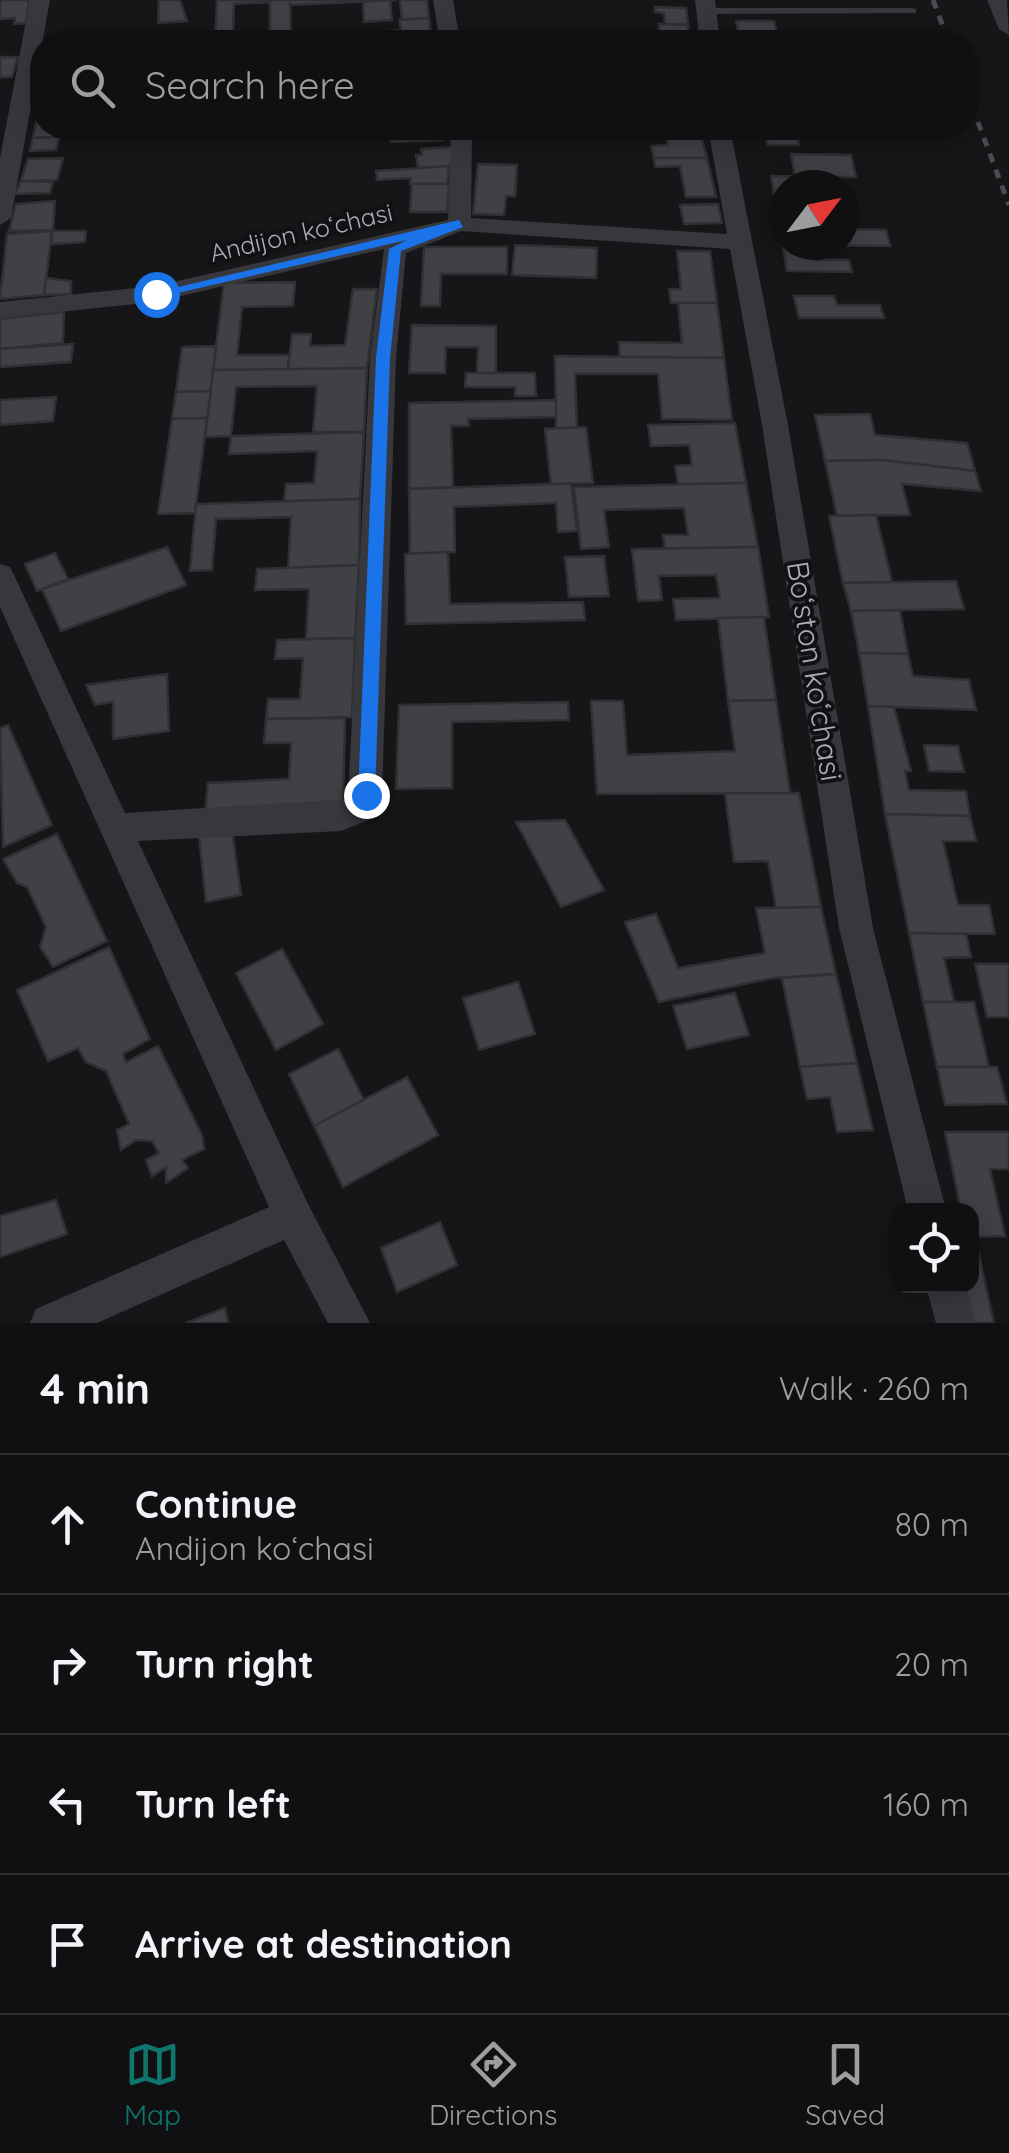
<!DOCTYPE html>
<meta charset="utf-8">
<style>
:root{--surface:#101012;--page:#19191b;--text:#f1f3f6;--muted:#9c9d9f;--line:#303032;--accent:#0f766e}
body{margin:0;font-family:Quicksand,sans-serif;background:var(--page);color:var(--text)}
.controls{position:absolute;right:30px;bottom:30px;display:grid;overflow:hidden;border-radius:20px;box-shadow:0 5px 25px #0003}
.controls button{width:90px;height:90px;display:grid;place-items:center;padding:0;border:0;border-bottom:2px solid var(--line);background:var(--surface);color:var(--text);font:50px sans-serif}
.compass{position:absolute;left:769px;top:170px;width:90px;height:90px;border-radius:50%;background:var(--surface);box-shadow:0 5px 25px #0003;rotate:58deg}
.stop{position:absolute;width:30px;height:30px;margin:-22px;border:8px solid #1a73e8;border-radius:50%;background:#fff}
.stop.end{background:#1a73e8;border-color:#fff;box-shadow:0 2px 10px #0008}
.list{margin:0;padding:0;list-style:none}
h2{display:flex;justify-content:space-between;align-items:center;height:130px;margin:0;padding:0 40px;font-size:42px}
h2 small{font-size:32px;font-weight:400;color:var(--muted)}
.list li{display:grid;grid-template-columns:65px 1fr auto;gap:30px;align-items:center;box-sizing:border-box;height:140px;padding:0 40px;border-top:2px solid var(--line)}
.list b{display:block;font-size:38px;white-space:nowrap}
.list p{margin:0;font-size:32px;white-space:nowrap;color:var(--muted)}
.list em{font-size:32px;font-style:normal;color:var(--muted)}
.icon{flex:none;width:55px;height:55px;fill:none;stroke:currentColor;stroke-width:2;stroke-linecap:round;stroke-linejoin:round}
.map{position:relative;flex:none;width:1009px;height:1323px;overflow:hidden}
.search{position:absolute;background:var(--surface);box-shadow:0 5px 25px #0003;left:30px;right:30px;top:30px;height:110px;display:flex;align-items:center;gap:25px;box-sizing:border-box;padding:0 35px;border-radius:40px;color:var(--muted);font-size:38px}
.sheet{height:690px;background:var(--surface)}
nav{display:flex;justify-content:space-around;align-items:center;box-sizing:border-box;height:140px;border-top:2px solid var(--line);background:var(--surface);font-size:28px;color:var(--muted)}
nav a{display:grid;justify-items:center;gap:5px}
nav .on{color:var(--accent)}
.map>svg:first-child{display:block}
</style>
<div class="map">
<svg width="1009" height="1323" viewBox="0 0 1009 1323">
<rect width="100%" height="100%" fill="#161618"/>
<g fill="#404145" stroke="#303034" stroke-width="2.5" fill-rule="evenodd">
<polygon points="0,0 29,0 26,23 14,24 15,18 0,19"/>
<polygon points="159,0 180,0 187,21 158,23"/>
<path d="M217 0H290L291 42H215ZM270 2V31L233 33 234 4Z"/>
<polygon points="290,0 397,0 290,5"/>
<polygon points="390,0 392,20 364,22 363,2"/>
<polygon points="400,0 427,0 429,18 402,20"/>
<polygon points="655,7 686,8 688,25 665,24 664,13 655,12"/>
<polygon points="429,18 431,35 388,37 388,31 401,30 399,20"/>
<polygon points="736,21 774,21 779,41 740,41"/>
<polygon points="659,24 688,25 689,42 660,42"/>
<polygon points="129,34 128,42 57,42 57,38"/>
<polygon points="431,35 432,42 389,42 388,37"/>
<polygon points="0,57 18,57 12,77 0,77"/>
<polygon points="37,119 42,119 42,128 62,128 59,137 33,138"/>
<polygon points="418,128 443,129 444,140 391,142 391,129 384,129"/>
<polygon points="664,128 699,128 707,158 654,158 651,146 668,145"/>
<polygon points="764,128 795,128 799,145 768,145"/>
<polygon points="59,137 56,150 30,151 33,138"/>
<polygon points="452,147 455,166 418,168 416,155 422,155 421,149"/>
<polygon points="791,154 851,155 856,177 795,177"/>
<polygon points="63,158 57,180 21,181 28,159"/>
<polygon points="654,158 707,158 716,197 686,197 680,166 655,167"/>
<polygon points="478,164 517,165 515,196 506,196 504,215 473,214"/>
<polygon points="449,166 447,184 410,184 411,178 377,180 376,171"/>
<polygon points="771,176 837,177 838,185 784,185 784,229 780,229"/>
<polygon points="21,181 53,182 50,193 15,194"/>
<polygon points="412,184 449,184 447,212 410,212"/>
<polygon points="55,201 53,230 9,231 16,204"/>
<polygon points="718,204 722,223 684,224 680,205"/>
<polygon points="780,229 784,229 784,245 844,245 844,229 886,230 890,246 812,245 815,260 849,260 852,272 787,271"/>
<polygon points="52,231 86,231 85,242 52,244"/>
<polygon points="52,231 44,295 0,299 7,234"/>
<polygon points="515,245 597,248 596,278 512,275"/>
<polygon points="424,247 507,247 507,274 441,274 440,306 421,306"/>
<polygon points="677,251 710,251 717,303 671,303 669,289 681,289"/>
<polygon points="46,278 71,281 71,294 44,295"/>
<polygon points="295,282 293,306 242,307 237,355 289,355 288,370 213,370 224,283"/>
<polygon points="353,289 377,289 367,368 288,370 292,334 311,334 310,346 345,345"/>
<polygon points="794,296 834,296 837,305 880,305 884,318 799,318"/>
<polygon points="678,303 717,303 724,358 620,357 619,342 682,343"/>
<polygon points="64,312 63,343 0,349 0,319"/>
<polygon points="412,325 496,326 496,373 477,373 478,347 446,347 445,373 409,373"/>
<polygon points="73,344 71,362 0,367 0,349"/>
<polygon points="216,346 211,391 176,392 182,347"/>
<polygon points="555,356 724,358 732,420 662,419 658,374 575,374 577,428 556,428"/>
<polygon points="367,368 364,432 313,432 317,386 236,387 231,436 205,437 213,370"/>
<polygon points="466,373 535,373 536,396 515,396 515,387 465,387"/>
<polygon points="211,391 207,418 172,419 176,392"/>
<polygon points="56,397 53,421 0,425 0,400"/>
<polygon points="556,400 556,417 468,419 469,426 451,426 453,487 409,489 409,403"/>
<polygon points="870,414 875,435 967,443 975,471 882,460 825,461 815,415"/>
<polygon points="207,418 195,513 158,514 172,419"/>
<polygon points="735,423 746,483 678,484 675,466 692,465 689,445 651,446 648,425"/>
<polygon points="586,427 593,483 551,484 545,429"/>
<polygon points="364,432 360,499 284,501 286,484 314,483 317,451 229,454 231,436"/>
<polygon points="882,460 975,471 981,491 902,484 910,515 837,516 825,461"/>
<polygon points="746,483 758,547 665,549 663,535 688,535 684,508 604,510 609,547 581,549 574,487"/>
<polygon points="551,484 571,484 577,531 558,532 556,503 454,507 455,552 410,554 409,489"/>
<polygon points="360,499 359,565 288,568 291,517 216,519 212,570 190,571 196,504"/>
<polygon points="876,515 892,582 843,583 829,516"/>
<polygon points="167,547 186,585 61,631 42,589"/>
<polygon points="758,547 769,617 676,620 673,599 720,598 716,575 659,576 662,600 638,601 632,549"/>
<polygon points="448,552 450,604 583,602 585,620 406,624 405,554"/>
<polygon points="55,553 68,579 37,591 25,564"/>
<polygon points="604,556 609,596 569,597 565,557"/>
<polygon points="359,565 355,638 306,639 309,589 255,590 257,569"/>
<polygon points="956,581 964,609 851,611 843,583"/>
<polygon points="900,610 908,654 859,653 851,611"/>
<polygon points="764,617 776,700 728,701 718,618"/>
<polygon points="355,638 352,717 266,719 268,699 300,699 303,658 275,659 277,640"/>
<polygon points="859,653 908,654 913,676 969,680 976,710 868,706"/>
<polygon points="167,674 169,731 113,739 113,702 95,705 86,685"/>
<polygon points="776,700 790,793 597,794 591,701 623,701 627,755 735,751 728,701"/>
<polygon points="568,702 569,720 452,722 452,788 396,789 399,705"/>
<polygon points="868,706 894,707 911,771 905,771 909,790 966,791 970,816 885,814"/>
<polygon points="345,718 343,809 205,814 208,783 289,779 291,743 264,743 266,719"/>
<polygon points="8,725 52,825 3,847 0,728"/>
<polygon points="924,745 958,746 964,772 929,771"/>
<polygon points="725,793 799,793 821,907 776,908 768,861 734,862"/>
<polygon points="885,814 970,816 976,841 943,841 958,905 989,905 995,934 909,933"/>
<polygon points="565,820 604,890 561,907 516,822"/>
<polygon points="232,830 241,895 206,902 199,836"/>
<polygon points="57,834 107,941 53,967 40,947 46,927 27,887 17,883 3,859"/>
<polygon points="821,907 836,974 773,978 659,1002 625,922 656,914 678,968 765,953 756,908"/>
<polygon points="909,933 966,934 971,957 944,958 954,1002 923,1002"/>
<polygon points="109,947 150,1039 123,1054 126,1062 158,1046 202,1135 204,1149 182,1160 188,1168 166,1183 166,1167 152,1176 146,1160 159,1153 152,1141 136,1140 121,1150 117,1130 129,1124 106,1071 86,1062 78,1048 48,1061 17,990"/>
<polygon points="282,949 323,1024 276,1050 236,973"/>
<polygon points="975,964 1009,964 1009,1017 987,1017"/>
<polygon points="836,974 857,1063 800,1067 782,978"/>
<polygon points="518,982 535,1034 479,1050 463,998"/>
<polygon points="735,993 749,1035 687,1049 673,1006"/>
<polygon points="923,1002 974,1002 989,1067 937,1067"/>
<polygon points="338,1049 364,1100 314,1126 289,1074"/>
<polygon points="857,1063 873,1130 837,1132 830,1097 807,1099 800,1067"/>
<polygon points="937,1067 997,1067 1007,1104 945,1105"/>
<polygon points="407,1077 438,1135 343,1187 314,1126"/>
<polygon points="945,1132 1009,1132 1009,1169 990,1169 1005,1236 972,1237 972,1210 961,1210"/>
<polygon points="56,1200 67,1234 0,1257 0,1216"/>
<polygon points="440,1222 457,1265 397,1292 381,1248"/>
<polygon points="972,1251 978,1251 994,1323 967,1323 959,1286 972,1286"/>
<polygon points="225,1308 228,1323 186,1323"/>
</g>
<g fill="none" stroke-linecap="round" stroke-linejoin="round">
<polygon fill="#37383d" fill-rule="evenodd" points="913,8 916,9 916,13 707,14 702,11 707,8"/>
<g fill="#37383d" fill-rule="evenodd">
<polygon points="30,0 50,0 11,218 0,225 0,158"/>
<polygon points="433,0 453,0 460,42 440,42"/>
<polygon points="695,0 715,0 720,42 700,42"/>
<polygon points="987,0 1007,0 1009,35 999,29"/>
<polygon points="451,128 472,128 471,218 727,234 708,128 730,128 788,425 873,928 946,1210 908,1210 839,928 762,425 730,249 461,231 406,253 396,358 382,795 371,819 341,831 138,841 307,1202 370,1323 328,1323 284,1240 97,1323 30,1323 36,1309 269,1207 0,607 0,564 10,567 14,575 125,813 348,799 370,358 384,249 155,302 0,318 0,302 155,286 448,220"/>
<polygon points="926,1286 966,1286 976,1323 936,1323"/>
</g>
<g stroke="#4a4c52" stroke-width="5" stroke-dasharray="9 8" stroke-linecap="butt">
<polyline points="933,0 949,42"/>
<polyline points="966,90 1009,205"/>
</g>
</g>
<polygon fill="#1a73e8" points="459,220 463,227 401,251 390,358 375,795 366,802 358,795 376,358 389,249 407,240 156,298 149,294"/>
<g text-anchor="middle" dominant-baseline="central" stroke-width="8" stroke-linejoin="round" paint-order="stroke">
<g font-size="25" fill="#a8adb8" stroke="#111113">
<text transform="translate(301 232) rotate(-13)">Andijon koʻchasi</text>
</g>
<g font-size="30" fill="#a8adb8" stroke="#111113">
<text transform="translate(815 671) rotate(81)">Boʻston koʻchasi</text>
</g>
</g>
</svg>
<div class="controls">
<button><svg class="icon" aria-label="locate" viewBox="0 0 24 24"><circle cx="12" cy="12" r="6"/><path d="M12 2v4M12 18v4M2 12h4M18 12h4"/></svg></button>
</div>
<svg class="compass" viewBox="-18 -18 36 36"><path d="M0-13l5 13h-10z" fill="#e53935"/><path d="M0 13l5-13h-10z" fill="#9c9d9f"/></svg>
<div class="stop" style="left:156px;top:294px"></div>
<div class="stop end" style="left:366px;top:795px"></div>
<div class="search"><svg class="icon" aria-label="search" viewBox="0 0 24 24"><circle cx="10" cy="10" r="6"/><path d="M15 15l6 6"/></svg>Search here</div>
</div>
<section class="sheet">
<h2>4 min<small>Walk · 260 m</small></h2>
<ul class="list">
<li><svg class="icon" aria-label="ahead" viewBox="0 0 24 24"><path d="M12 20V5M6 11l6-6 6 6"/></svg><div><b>Continue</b><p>Andijon koʻchasi</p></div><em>80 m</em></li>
<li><svg class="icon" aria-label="right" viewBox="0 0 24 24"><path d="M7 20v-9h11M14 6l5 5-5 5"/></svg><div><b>Turn right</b></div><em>20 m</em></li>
<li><svg class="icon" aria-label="left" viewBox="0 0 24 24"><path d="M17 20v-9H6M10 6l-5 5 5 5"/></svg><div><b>Turn left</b></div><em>160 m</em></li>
<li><svg class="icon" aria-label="arrive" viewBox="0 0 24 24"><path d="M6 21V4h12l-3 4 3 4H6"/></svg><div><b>Arrive at destination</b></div></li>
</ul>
</section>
<nav>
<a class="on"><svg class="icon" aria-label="map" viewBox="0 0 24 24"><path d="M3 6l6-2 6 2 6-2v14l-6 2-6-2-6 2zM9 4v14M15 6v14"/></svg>Map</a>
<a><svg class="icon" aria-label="directions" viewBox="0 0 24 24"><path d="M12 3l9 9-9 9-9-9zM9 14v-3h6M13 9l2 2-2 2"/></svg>Directions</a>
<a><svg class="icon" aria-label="saved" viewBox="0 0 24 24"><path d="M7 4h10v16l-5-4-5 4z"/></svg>Saved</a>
</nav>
